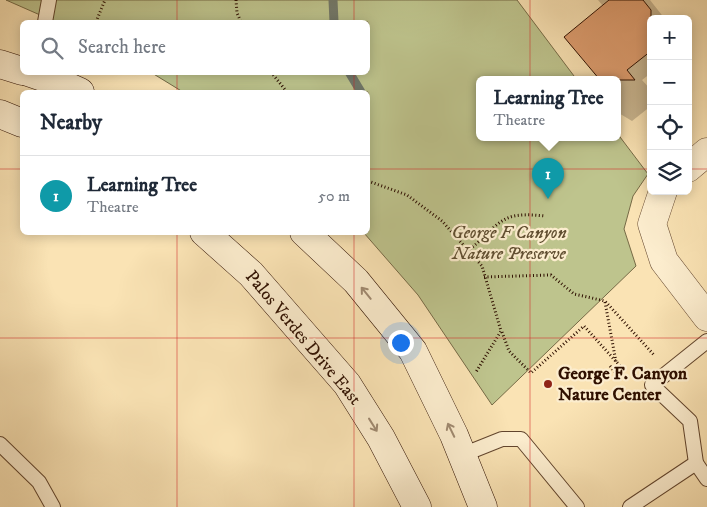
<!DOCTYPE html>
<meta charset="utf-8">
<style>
:root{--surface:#fff;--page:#f2f2f3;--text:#1f2937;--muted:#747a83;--line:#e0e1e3;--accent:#111827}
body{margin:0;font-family:"IM FELL DW Pica",serif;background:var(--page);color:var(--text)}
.controls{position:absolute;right:15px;top:15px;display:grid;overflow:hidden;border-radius:8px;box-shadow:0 2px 12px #0003}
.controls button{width:45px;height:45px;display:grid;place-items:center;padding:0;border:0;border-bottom:1px solid var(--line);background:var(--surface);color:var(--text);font:25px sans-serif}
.you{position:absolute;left:400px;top:342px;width:18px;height:18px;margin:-12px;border:4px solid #fff;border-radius:50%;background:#1a73e8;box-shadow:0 0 0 8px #1a73e833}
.badge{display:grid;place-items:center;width:32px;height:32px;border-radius:50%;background:var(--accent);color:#fff;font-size:16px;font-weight:700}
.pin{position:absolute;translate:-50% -41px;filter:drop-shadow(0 1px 2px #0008)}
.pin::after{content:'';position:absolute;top:26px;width:18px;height:15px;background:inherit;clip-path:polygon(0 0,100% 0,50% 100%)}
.popup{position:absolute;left:476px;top:76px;width:145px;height:65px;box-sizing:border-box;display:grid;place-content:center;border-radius:8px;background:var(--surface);filter:drop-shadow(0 1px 4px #0005);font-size:16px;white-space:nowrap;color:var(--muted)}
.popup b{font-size:19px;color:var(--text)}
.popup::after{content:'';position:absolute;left:50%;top:100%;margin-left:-10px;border:10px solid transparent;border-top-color:var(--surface)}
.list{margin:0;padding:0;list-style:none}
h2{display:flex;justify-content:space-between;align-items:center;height:65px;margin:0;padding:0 20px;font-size:21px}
h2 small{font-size:16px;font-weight:400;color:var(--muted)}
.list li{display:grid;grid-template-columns:32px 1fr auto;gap:15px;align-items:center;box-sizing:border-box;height:80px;padding:0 20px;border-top:1px solid var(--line)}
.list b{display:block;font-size:19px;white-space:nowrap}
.list p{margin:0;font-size:16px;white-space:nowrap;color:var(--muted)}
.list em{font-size:16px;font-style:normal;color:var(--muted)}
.icon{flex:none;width:28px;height:28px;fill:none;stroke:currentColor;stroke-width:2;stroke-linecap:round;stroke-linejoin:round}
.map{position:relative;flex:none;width:707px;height:507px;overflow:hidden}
.search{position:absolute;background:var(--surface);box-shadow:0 2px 12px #0003;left:20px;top:20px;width:350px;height:55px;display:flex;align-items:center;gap:12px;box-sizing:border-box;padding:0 18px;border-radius:8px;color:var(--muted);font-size:19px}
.panel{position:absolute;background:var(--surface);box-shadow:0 2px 12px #0003;left:20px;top:90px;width:350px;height:145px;border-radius:8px}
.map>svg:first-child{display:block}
</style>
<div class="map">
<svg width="707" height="507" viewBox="0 0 707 507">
<rect width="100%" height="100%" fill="#fae3b4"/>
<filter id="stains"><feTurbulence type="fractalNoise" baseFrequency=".004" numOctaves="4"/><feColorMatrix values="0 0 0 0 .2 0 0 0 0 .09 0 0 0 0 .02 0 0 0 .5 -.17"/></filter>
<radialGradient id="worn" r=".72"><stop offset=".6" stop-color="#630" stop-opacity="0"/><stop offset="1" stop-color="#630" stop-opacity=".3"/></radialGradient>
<polygon fill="#bec48d" stroke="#766a46" points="6,0 517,0 577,80 479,80 479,138 617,138 617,133 648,174 633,196 624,229 636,266 492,405 418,295 364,233 368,232 368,92 183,92 152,73 368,72 368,22 56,22"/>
<polygon fill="#0003" points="598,0 650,0 665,19 651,19 651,73 642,80 651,90 651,106 632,121 617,112 617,80 601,80 566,37 603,6"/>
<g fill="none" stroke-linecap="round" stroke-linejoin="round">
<g stroke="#72786a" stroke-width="9">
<polyline points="333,0 334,22"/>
<polyline points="349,72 361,92"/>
</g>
</g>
<polygon fill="#de9d6f" stroke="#2f1000" points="609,0 643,0 651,10 651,51 627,70 635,80 600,80 564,37"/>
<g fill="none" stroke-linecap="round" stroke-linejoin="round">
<defs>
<g id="lane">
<polyline points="45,22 49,0"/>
<polyline points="707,341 652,385 690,421 696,463 707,479"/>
<polyline points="0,444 39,482 53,507"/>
<polyline points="462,455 502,439 521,439 577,507"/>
<polyline points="630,507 696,463"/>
</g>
<g id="street">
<polyline points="688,168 707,152"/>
<polyline points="663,191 652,224 664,261 707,317"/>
</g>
<g id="secondary">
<polyline points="0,64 22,71"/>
<polyline points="28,72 60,83 80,92"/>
<polyline points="0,114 22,123"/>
<polyline points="204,232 251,274 347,384 381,438 417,507"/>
<polyline points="304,232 356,281 413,351 454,435 483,507"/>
</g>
</defs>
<use href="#lane" stroke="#62452d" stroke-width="16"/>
<use href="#street" stroke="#62452d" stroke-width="29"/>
<use href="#secondary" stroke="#2f1000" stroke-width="29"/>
<g stroke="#2f1000" stroke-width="3" stroke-dasharray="1 2.5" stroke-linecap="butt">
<polyline points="236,0 237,13 241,22"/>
<polyline points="96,22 105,0"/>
<polyline points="271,72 287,92"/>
<polyline points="368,181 407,195 442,221 482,266 501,331 476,372"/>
<path d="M467 251C483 241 495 220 514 216 524 214 535 215 545 216"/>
<polyline points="484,277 551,275 574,294 605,301 654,355"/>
<polyline points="605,302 616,362"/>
<polyline points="502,332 509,351 531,373 584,326 621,367"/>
<polyline points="610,366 615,372"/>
</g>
<use href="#lane" stroke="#fcedce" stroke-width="14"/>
<use href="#street" stroke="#fcedce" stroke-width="28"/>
<use href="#secondary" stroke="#fcedce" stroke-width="28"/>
</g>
<defs><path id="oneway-shaft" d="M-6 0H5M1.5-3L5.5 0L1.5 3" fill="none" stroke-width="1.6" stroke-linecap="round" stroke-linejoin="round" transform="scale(1.25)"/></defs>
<g stroke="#a08a71">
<use href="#oneway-shaft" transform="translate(366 293) rotate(-129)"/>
<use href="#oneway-shaft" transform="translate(373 425) rotate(58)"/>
<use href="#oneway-shaft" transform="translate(451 430) rotate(-116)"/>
</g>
<path fill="none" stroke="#d62828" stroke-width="1" stroke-opacity="0.55" d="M177 0V22M354 0V22M530 0V507M177 72V92M354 72V92M0 169H22M368 169H651M688 169H707M177 232V507M354 232V507M0 338H707"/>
<circle fill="#8f2418" stroke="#fcedce" stroke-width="2" cx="548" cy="384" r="5"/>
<g text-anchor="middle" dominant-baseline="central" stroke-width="4.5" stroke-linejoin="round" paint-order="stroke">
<g font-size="18" font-style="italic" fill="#614f31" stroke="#fcedce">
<text x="509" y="233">George F Canyon<tspan x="509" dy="21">Nature Preserve</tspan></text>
</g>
<g font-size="18" fill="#2f1000" stroke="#fcedce">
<text transform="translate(303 338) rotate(50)">Palos Verdes Drive East</text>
</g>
<g font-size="18" font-weight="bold" fill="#2f1000" stroke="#fcedce" text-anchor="start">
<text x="558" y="374">George F. Canyon<tspan x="558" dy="21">Nature Center</tspan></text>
</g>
</g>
<rect width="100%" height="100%" filter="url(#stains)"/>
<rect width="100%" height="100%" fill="url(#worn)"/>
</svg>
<div class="controls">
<button>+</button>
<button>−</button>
<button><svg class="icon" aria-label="locate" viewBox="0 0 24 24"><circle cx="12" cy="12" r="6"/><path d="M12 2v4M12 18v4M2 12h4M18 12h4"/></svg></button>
<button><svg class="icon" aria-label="layers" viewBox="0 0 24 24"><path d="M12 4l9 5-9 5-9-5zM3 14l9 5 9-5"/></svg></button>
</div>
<div class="you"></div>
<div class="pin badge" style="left:548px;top:199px;background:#0f9aa8">1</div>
<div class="popup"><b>Learning Tree</b>Theatre</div>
<div class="search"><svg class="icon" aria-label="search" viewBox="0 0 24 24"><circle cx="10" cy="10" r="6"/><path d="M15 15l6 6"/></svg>Search here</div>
<section class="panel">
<h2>Nearby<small></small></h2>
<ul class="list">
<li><span class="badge" style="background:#0f9aa8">1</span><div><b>Learning Tree</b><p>Theatre</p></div><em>50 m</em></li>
</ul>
</section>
</div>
